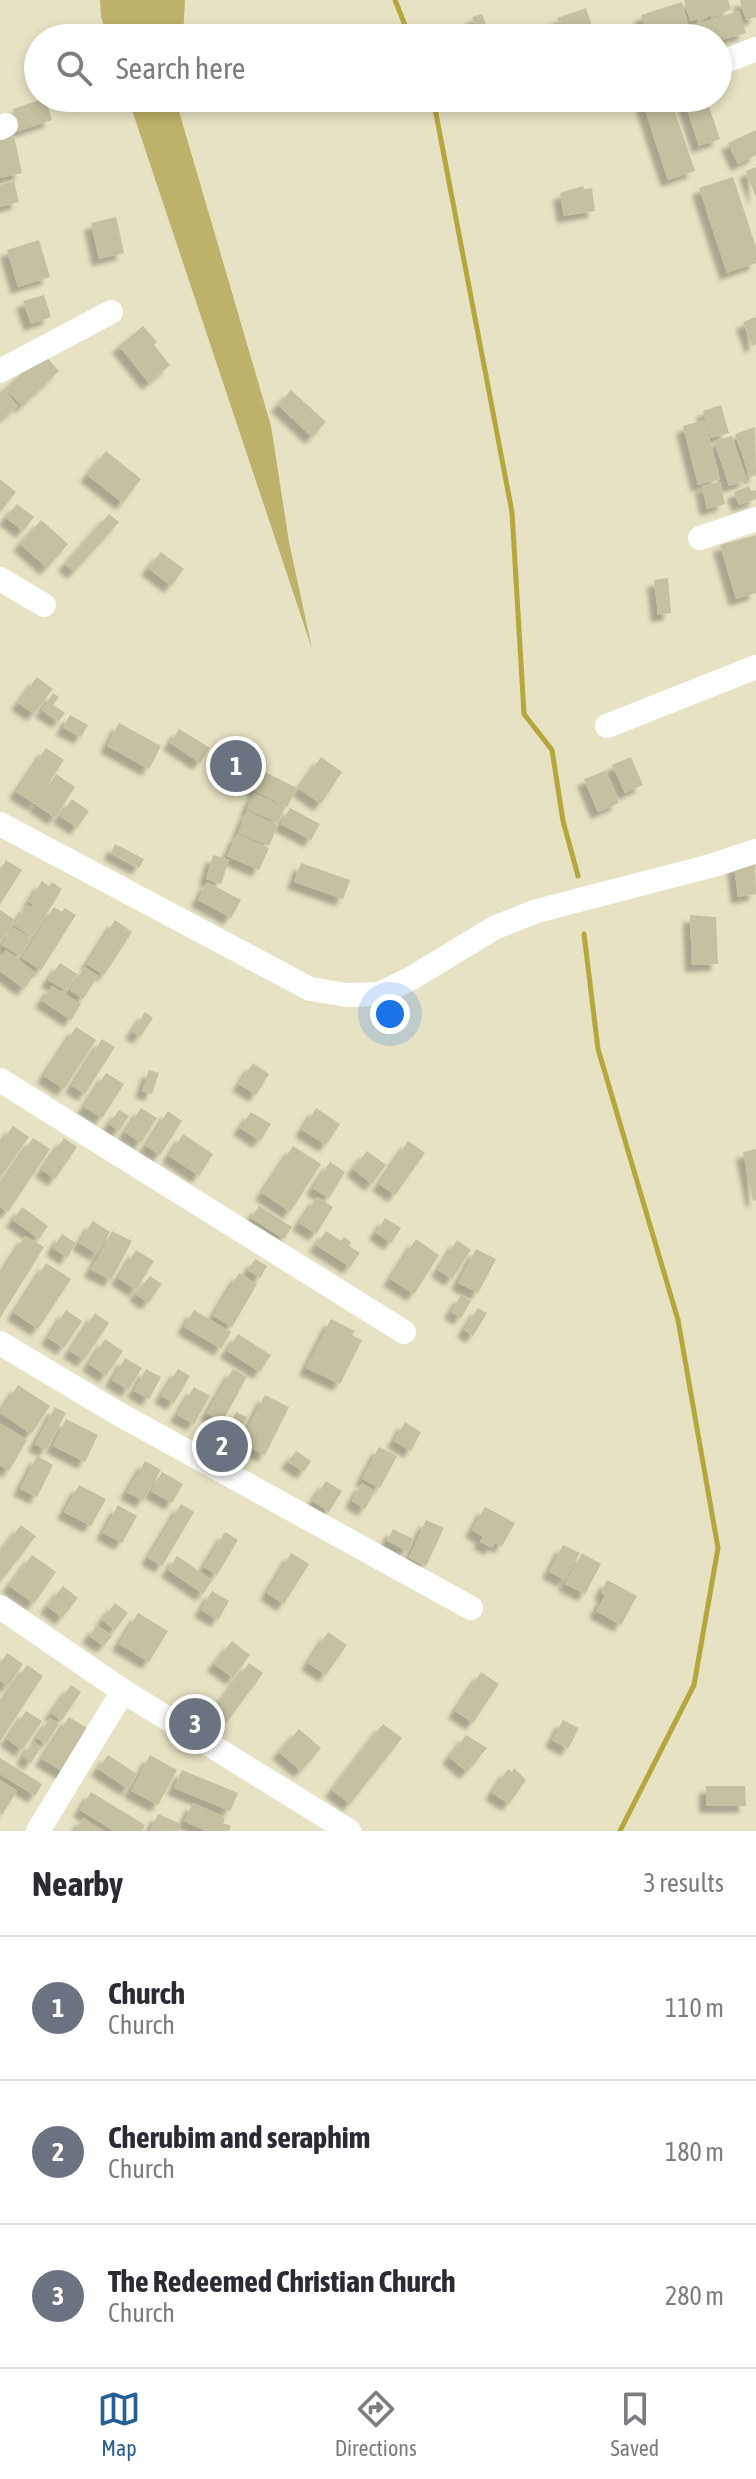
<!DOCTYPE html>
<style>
:root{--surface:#fff;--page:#f7f7f7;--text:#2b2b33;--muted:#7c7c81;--line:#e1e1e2;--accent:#265f97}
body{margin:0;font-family:"Asap Condensed",sans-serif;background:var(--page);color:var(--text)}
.you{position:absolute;left:390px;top:1014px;width:28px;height:28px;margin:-20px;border:6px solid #fff;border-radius:50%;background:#1a73e8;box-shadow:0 0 0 12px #1a73e833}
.badge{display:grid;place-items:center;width:52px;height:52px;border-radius:50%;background:var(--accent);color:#fff;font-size:26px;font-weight:700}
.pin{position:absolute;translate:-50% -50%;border:4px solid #fff;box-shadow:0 2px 8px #0006}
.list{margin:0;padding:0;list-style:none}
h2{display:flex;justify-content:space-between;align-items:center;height:104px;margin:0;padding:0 32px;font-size:34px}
h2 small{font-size:26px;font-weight:400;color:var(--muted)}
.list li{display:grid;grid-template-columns:52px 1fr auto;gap:24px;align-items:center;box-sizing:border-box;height:144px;padding:0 32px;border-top:2px solid var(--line)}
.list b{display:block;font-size:30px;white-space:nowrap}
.list p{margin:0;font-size:26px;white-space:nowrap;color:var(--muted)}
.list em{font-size:26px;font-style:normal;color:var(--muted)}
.icon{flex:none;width:44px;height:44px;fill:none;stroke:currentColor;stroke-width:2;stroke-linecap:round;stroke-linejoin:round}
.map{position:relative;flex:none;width:756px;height:1831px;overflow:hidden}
.search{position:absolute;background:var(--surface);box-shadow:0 4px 12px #0003;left:24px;right:24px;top:24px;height:88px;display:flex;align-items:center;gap:20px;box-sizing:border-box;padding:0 28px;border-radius:44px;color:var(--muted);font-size:30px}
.sheet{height:536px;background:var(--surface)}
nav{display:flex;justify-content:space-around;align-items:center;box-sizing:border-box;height:112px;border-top:2px solid var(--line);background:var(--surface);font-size:22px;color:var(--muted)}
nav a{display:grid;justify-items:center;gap:4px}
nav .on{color:var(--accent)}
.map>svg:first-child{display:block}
</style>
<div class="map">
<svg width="756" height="1831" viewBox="0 0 756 1831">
<defs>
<filter id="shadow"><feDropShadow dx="-7" dy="7" stdDeviation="2" flood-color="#0004"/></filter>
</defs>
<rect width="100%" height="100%" fill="#e7e2c3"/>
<g fill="#bdb269">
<polygon points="100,0 185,0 183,38 108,38 101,17"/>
<polygon points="128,98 179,98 178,108 271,426 289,542 312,649"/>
</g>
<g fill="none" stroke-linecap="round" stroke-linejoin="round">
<g stroke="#b6a73d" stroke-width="5">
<polyline points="395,0 410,38"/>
<polyline points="433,98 512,512 524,714 552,750 563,821 578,876"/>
<polyline points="584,934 598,1049 678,1320 718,1548 694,1685 620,1831"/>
</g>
</g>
<g fill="#c4c0a1" filter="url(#shadow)">
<polygon points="684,0 728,0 731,9 712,18 711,15 698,22 697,19 690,21"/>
<polygon points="740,0 756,0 756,17 746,20"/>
<polygon points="682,2 689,27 666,34 667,38 648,38 641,15"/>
<polygon points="586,8 593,29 564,38 557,18"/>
<polygon points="739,11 746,33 718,41 718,38 694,38 690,26"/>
<polygon points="482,14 491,38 479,38 472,17"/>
<polygon points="45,98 52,120 16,132 12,120 16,118 13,109"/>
<polygon points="661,98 670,98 695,171 668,180 643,104"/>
<polygon points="683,98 706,98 720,139 699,146"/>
<polygon points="756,130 756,155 738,164 728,143"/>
<polygon points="14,136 22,173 0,178 0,139"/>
<polygon points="756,167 756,198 746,171"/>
<polygon points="733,177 756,247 756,263 727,273 699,188"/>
<polygon points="14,181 19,202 0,207 0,185"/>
<polygon points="583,186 584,189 592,188 595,211 564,216 560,193"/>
<polygon points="116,217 124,253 99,259 91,223"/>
<polygon points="39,240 50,277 18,287 7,250"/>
<polygon points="44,295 51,317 31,324 23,301"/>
<polygon points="756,317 756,344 752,346 743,322"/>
<polygon points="143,326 157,342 154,345 170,365 149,383 119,346"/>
<polygon points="43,353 59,371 22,406 5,389"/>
<polygon points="4,389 18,406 0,420 0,392"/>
<polygon points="291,390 326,422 312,437 278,405"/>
<polygon points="721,405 729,433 711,438 703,411"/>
<polygon points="705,420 720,479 698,485 683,426"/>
<polygon points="755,427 756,475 750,477 735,434"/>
<polygon points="732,436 747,480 729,486 714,441"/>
<polygon points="106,451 141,479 123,503 87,475"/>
<polygon points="0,479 16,492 0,512"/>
<polygon points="720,482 725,504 707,509 702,486"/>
<polygon points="749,486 751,491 756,490 756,499 739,505 734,492"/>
<polygon points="17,504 34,517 23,531 6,518"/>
<polygon points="109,514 119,522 74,572 65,564"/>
<polygon points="41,520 68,544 47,568 20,544"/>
<polygon points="756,535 756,593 736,599 720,545"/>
<polygon points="161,552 184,569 171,586 148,568"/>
<polygon points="668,578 671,613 658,615 654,580"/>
<polygon points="37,677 53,689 34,714 18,703"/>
<polygon points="53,693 59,697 53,705 65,713 59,721 42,710"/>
<polygon points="70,715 88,725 81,737 63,728"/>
<polygon points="119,723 161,746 149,769 107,746"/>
<polygon points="179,729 210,748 200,763 170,743"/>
<polygon points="46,748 64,760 35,804 16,792"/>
<polygon points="321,757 342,772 321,804 299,789"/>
<polygon points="631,757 643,785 625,793 612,765"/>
<polygon points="263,771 297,788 287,807 253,790"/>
<polygon points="605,771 619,803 598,812 584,779"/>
<polygon points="56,774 75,787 55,818 36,805"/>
<polygon points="254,793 285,807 278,823 247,809"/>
<polygon points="72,799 89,811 77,828 60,816"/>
<polygon points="290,808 320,824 311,840 281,824"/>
<polygon points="247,811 278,825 269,846 238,833"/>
<polygon points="237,834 269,848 259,870 227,856"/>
<polygon points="115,844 144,859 139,868 111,853"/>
<polygon points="213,855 229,860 221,884 206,879"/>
<polygon points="6,860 22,870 0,904 0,870"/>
<polygon points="755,862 756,894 738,897 734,865"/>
<polygon points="301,863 350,880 343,899 294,882"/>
<polygon points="42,881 49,886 52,882 62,889 32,937 14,925 27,905 31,907 33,905 29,902"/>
<polygon points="207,882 241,900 231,918 198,900"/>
<polygon points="54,907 62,912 65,908 76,915 41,970 22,958"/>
<polygon points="0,910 15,920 0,942"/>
<polygon points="690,915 716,917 718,964 692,965"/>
<polygon points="115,920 132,932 104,975 87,964"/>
<polygon points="13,927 31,938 20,956 2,945"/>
<polygon points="6,950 36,973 24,989 0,971 0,958"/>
<polygon points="60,963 77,974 66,991 48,980"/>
<polygon points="85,967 98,976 83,999 70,990"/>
<polygon points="52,986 81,1004 71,1020 42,1001"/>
<polygon points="145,1012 153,1018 140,1037 132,1032"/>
<polygon points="76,1027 96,1040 64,1089 44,1076"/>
<polygon points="102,1039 115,1047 85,1094 72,1086"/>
<polygon points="253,1063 269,1074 256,1095 239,1084"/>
<polygon points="149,1070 159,1073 152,1094 142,1091"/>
<polygon points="106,1073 124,1084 102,1118 84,1107"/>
<polygon points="141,1108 157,1118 141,1143 125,1132"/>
<polygon points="316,1108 340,1124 326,1145 302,1130"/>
<polygon points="119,1110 129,1116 119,1131 109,1124"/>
<polygon points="168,1111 182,1121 160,1155 146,1146"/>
<polygon points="251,1112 271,1124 260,1141 240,1128"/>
<polygon points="13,1126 29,1137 0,1178 0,1145"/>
<polygon points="183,1134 213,1154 199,1176 169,1156"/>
<polygon points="33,1138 50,1149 8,1212 0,1207 0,1186"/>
<polygon points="64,1138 77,1147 55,1179 42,1170"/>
<polygon points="408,1141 425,1153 395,1195 379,1184"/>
<polygon points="293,1146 321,1164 290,1212 262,1193"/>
<polygon points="756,1149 756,1200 753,1201 743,1152"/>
<polygon points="367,1151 386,1165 372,1184 353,1169"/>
<polygon points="330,1162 345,1172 329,1198 313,1188"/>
<polygon points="317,1197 333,1207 316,1234 299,1223"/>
<polygon points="259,1206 292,1227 284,1239 251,1218"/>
<polygon points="22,1207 48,1226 39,1239 13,1220"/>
<polygon points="385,1218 401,1228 391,1243 376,1233"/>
<polygon points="93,1221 110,1232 97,1254 79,1243"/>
<polygon points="112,1231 132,1241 111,1280 91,1270"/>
<polygon points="326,1231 341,1241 344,1237 351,1242 349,1246 360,1253 350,1267 316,1245"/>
<polygon points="62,1234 76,1243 67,1258 53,1248"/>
<polygon points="25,1236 44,1247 0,1318 0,1276"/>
<polygon points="416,1239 439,1255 414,1294 390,1279"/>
<polygon points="457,1240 471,1250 452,1279 438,1270"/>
<polygon points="476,1249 496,1259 478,1293 458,1283"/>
<polygon points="136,1250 154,1261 136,1290 118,1278"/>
<polygon points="255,1259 267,1266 260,1278 248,1270"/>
<polygon points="46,1263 71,1279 38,1329 14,1313"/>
<polygon points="239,1273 257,1284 232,1327 213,1316"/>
<polygon points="150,1276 162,1284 148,1303 136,1294"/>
<polygon points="461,1295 471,1301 461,1318 451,1312"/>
<polygon points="478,1308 487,1313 473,1336 464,1330"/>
<polygon points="66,1310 82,1321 64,1348 48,1338"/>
<polygon points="194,1310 231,1332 221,1349 184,1327"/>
<polygon points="95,1313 109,1323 84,1360 70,1351"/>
<polygon points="331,1319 355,1331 352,1335 362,1340 340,1384 306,1368"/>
<polygon points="238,1334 271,1355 260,1372 227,1351"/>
<polygon points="105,1339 123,1351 106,1376 89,1364"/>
<polygon points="125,1358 142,1368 128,1390 112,1380"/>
<polygon points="146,1369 161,1377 149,1399 134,1391"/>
<polygon points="178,1369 190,1376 174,1403 161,1396"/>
<polygon points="233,1369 247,1377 222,1422 207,1413"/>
<polygon points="18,1385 50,1406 31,1434 0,1413"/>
<polygon points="194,1387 210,1396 194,1424 177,1415"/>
<polygon points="265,1395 289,1407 265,1455 240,1443"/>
<polygon points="55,1407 66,1413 46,1450 35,1444"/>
<polygon points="236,1412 247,1417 236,1438 226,1433"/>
<polygon points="66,1419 98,1435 85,1462 53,1446"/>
<polygon points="405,1422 421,1432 411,1451 394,1441"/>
<polygon points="0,1424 27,1440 9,1471 0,1465"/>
<polygon points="379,1447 397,1456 380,1488 362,1479"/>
<polygon points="296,1451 311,1461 304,1472 288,1462"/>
<polygon points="37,1456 53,1465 37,1497 20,1489"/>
<polygon points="145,1461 161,1470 143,1501 127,1492"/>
<polygon points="162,1472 183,1484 172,1503 151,1491"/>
<polygon points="326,1481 342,1491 329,1512 313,1501"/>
<polygon points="362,1483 375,1491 365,1509 352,1501"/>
<polygon points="79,1485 106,1499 91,1526 64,1512"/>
<polygon points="181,1504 194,1512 162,1566 148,1558"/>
<polygon points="118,1505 137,1516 122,1543 103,1533"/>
<polygon points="485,1507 515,1523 502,1546 495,1543 492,1548 480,1542 483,1537 472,1530"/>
<polygon points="426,1520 444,1528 426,1566 409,1558"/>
<polygon points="21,1525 36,1536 0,1582 0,1552"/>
<polygon points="393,1529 413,1539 408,1551 387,1541"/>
<polygon points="225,1532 238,1540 217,1575 204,1567"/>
<polygon points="563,1545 580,1553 565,1580 549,1572"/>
<polygon points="291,1553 309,1564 284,1604 267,1593"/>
<polygon points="582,1553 601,1564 585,1594 565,1584"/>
<polygon points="32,1555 56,1572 34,1603 9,1586"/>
<polygon points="177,1556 212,1580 203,1594 168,1570"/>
<polygon points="607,1580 637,1596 621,1625 596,1611 605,1595 601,1592"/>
<polygon points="63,1586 78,1598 62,1618 47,1606"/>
<polygon points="212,1591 229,1601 218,1620 201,1610"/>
<polygon points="115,1603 128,1613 115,1630 102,1620"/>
<polygon points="138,1613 168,1631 149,1662 119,1644"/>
<polygon points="97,1625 112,1636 104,1646 89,1636"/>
<polygon points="328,1632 347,1645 326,1675 308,1663"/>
<polygon points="232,1641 250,1655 233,1678 214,1664"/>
<polygon points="7,1653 23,1664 8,1686 0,1681 0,1664"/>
<polygon points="249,1663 263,1673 227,1722 213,1711"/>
<polygon points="27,1665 43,1676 0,1741 0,1705"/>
<polygon points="481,1672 499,1684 473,1723 455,1711"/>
<polygon points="71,1685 81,1692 62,1720 51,1713"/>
<polygon points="26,1711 42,1721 22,1750 7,1739"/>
<polygon points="69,1717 92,1731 65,1773 42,1759"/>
<polygon points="50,1718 59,1724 46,1744 37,1738"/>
<polygon points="563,1720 579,1728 568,1749 552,1740"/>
<polygon points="383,1724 402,1738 350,1804 332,1790"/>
<polygon points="299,1729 321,1748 301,1771 279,1752"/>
<polygon points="466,1735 487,1748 467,1772 449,1757"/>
<polygon points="33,1741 41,1747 31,1763 23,1757"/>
<polygon points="108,1755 137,1774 128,1789 98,1769"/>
<polygon points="150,1755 177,1770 158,1805 131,1791"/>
<polygon points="0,1758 42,1784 35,1796 0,1774"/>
<polygon points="514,1768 526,1780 509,1804 492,1793 508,1769 512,1772"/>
<polygon points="182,1770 238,1793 230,1811 174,1788"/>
<polygon points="0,1780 17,1791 2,1815 0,1814"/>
<polygon points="706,1786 745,1786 746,1806 706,1806"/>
<polygon points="91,1792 145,1825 142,1831 114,1831 80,1810"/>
<polygon points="193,1803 225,1818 223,1823 231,1826 229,1831 206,1831 184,1821"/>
<polygon points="158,1814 181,1824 178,1831 150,1830"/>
<polygon points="83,1818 104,1831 75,1831"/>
</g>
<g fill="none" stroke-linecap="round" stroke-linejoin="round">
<g stroke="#fff" stroke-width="24">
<polyline points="718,64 756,49"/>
<polyline points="0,128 6,125"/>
<polyline points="0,371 111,312"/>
<polyline points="700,538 756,519"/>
<polyline points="0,579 44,605"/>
<polyline points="607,726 756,667"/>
<polyline points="0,824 310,989 347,995 379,994 410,979 496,927 537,911 714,865 756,851"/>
<polyline points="0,1080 404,1332"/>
<polyline points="0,1343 117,1413 471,1608"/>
<polyline points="0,1607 123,1691 349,1831"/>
<polyline points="38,1831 123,1691"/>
</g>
</g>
</svg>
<div class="you"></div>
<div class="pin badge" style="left:236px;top:766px;background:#6b7280">1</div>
<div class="pin badge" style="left:222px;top:1446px;background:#6b7280">2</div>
<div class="pin badge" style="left:195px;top:1724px;background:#6b7280">3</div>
<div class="search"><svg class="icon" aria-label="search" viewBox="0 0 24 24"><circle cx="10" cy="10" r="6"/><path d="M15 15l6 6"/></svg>Search here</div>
</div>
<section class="sheet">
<h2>Nearby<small>3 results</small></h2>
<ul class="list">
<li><span class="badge" style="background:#6b7280">1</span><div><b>Church</b><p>Church</p></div><em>110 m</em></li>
<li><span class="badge" style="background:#6b7280">2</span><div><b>Cherubim and seraphim</b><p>Church</p></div><em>180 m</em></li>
<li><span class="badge" style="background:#6b7280">3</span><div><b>The Redeemed Christian Church</b><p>Church</p></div><em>280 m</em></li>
</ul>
</section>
<nav>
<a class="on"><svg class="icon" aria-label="map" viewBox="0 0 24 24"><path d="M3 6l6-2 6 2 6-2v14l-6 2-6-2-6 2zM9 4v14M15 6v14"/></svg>Map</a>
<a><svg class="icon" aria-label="directions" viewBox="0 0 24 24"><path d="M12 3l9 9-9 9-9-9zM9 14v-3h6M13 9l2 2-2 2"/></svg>Directions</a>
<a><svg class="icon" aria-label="saved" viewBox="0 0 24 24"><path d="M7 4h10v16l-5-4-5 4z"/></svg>Saved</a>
</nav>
